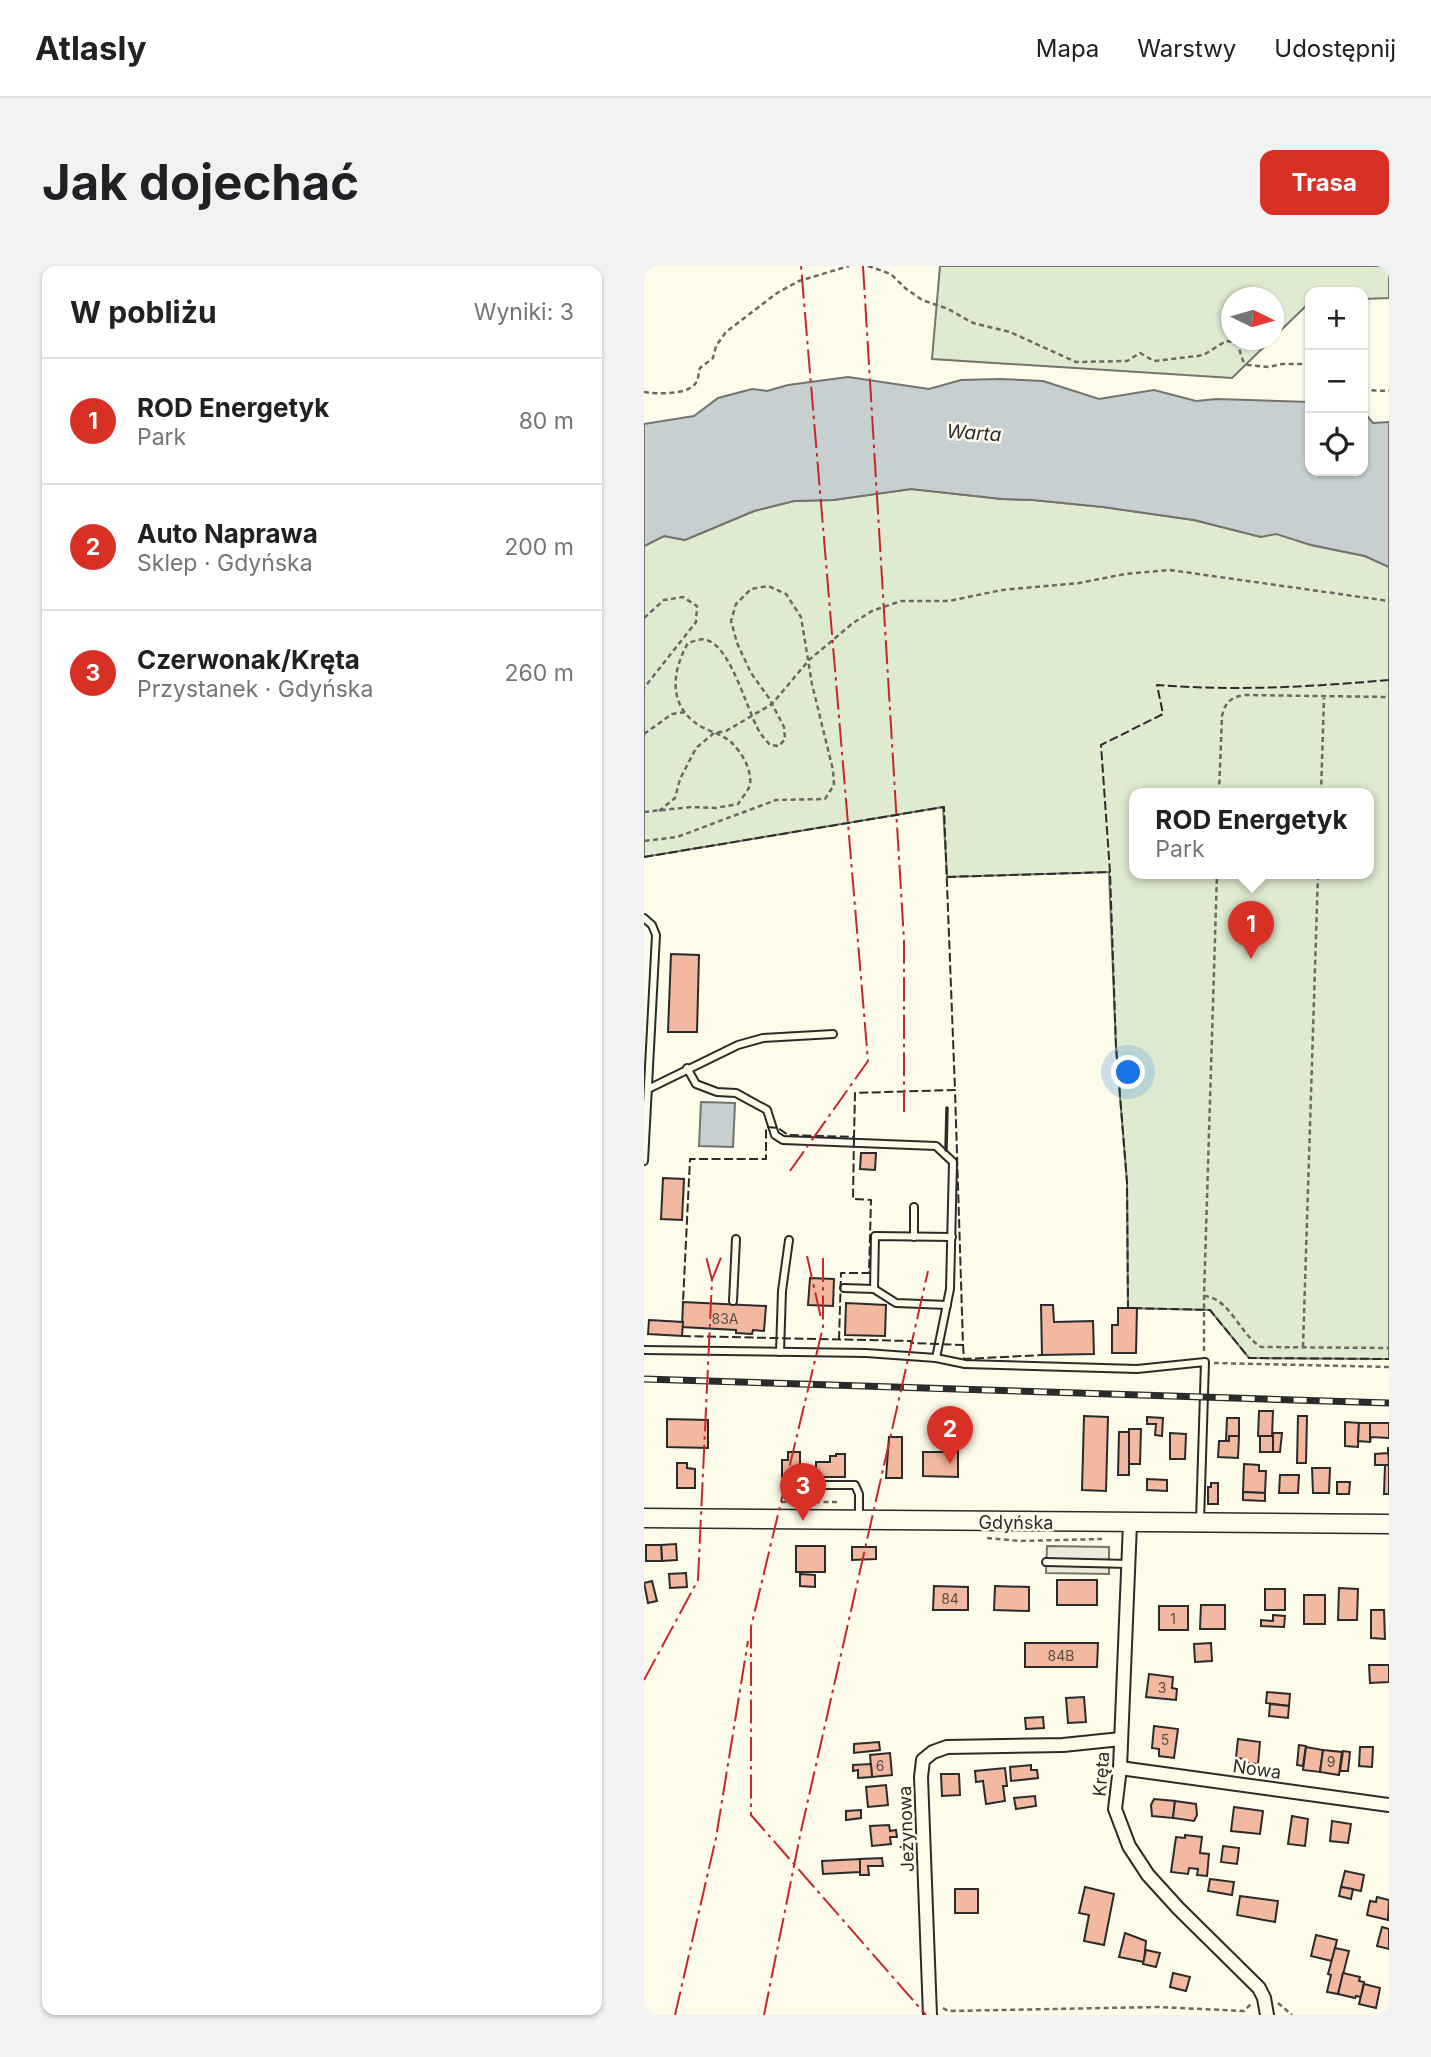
<!DOCTYPE html>
<html lang="pl">
<meta charset="utf-8">
<style>
:root{--surface:#fff;--page:#f2f2f2;--text:#202124;--muted:#757577;--line:#e0e0e0;--accent:#d93025}
body{margin:0;font-family:Inter,sans-serif;background:var(--page);color:var(--text)}
.controls{position:absolute;right:21px;top:21px;display:grid;overflow:hidden;border-radius:14px;box-shadow:0 2px 5px #0004}
.controls button{width:63px;height:63px;display:grid;place-items:center;padding:0;border:0;border-bottom:2px solid var(--line);background:var(--surface);color:var(--text);font:35px sans-serif}
.compass{position:absolute;left:577px;top:21px;width:63px;height:63px;border-radius:50%;background:var(--surface);box-shadow:0 2px 5px #0004;rotate:95deg}
.you{position:absolute;left:485px;top:807px;width:24px;height:24px;margin:-18px;border:5px solid #fff;border-radius:50%;background:#1a73e8;box-shadow:0 0 0 10px #1a73e833}
.badge{display:grid;place-items:center;width:46px;height:46px;border-radius:50%;background:var(--accent);color:#fff;font-size:23px;font-weight:700}
.pin{position:absolute;translate:-50% -58px;filter:drop-shadow(0 2px 4px #0008)}
.pin::after{content:'';position:absolute;top:37px;width:24px;height:21px;background:inherit;clip-path:polygon(0 0,100% 0,50% 100%)}
.popup{position:absolute;left:485px;top:522px;width:245px;height:91px;box-sizing:border-box;display:grid;place-content:center;border-radius:14px;background:var(--surface);filter:drop-shadow(0 2px 5px #0005);font-size:23px;white-space:nowrap;color:var(--muted)}
.popup b{font-size:26px;color:var(--text)}
.popup::after{content:'';position:absolute;left:50%;top:100%;margin-left:-14px;border:14px solid transparent;border-top-color:var(--surface)}
.list{margin:0;padding:0;list-style:none}
h2{display:flex;justify-content:space-between;align-items:center;height:91px;margin:0;padding:0 28px;font-size:30px}
h2 small{font-size:23px;font-weight:400;color:var(--muted)}
.list li{display:grid;grid-template-columns:46px 1fr auto;gap:21px;align-items:center;box-sizing:border-box;height:126px;padding:0 28px;border-top:2px solid var(--line)}
.list b{display:block;font-size:26px;white-space:nowrap}
.list p{margin:0;font-size:23px;white-space:nowrap;color:var(--muted)}
.list em{font-size:23px;font-style:normal;color:var(--muted)}
.icon{flex:none;width:38px;height:38px;fill:none;stroke:currentColor;stroke-width:2;stroke-linecap:round;stroke-linejoin:round}
.map{position:relative;flex:none;width:745px;height:1749px;overflow:hidden;border-radius:14px}
header{display:flex;align-items:center;gap:42px;box-sizing:border-box;height:98px;padding:0 35px;background:var(--surface);border-bottom:2px solid var(--line)}
header strong{font-size:33px}
nav{display:flex;gap:38px;margin-inline-start:auto;font-size:24px}
.intro{display:flex;align-items:center;justify-content:space-between;box-sizing:border-box;height:168px;padding:0 42px}
h1{margin:0;font-size:49px}
.button{padding:18px 32px;border-radius:14px;background:var(--accent);color:#fff;font-size:24px;font-weight:700}
main{display:flex;gap:42px;padding:0 42px}
aside{flex:1;background:var(--surface);border-radius:14px;box-shadow:0 2px 5px #0004}
.map>svg:first-child{display:block}
</style>
<header>
<strong>Atlasly</strong>
<nav><a>Mapa</a><a>Warstwy</a><a>Udostępnij</a></nav>
</header>
<div class="intro"><h1>Jak dojechać</h1><a class="button">Trasa</a></div>
<main>
<aside>
<h2>W pobliżu<small>Wyniki: 3</small></h2>
<ul class="list">
<li><span class="badge">1</span><div><b>ROD Energetyk</b><p>Park</p></div><em>80 m</em></li>
<li><span class="badge">2</span><div><b>Auto Naprawa</b><p>Sklep · Gdyńska</p></div><em>200 m</em></li>
<li><span class="badge">3</span><div><b>Czerwonak/Kręta</b><p>Przystanek · Gdyńska</p></div><em>260 m</em></li>
</ul>
</aside>
<div class="map">
<svg width="745" height="1749" viewBox="0 0 745 1749">
<rect width="100%" height="100%" fill="#fdfbea"/>
<g fill="#deebd1" stroke="#74746e" stroke-width="2" fill-rule="evenodd">
<polygon points="296,0 745,0 745,32 719,33 719,26 666,26 666,36 630,71 629,32 587,32 587,74 627,74 588,112 288,93"/>
<path d="M267 223 358 233 389 234 459 241 550 254 617 271 632 267 667 279 721 290 745 301V1093L605 1092 566 1044 484 1042 483 916 472 781 465 606 303 611 299 541 0 591V280L20 270 41 274 110 245 150 235 189 234ZM490 527H724V607H490Z"/>
</g>
<polygon fill="#eceadb" stroke="#74746e" stroke-width="2" points="403,1280 465,1281 465,1308 402,1307"/>
<g fill="#c7d0d0" stroke="#74746e" stroke-width="2">
<polygon points="204,111 285,123 317,114 355,113 399,115 455,133 510,124 552,135 573,133 666,136 666,205 719,205 719,145 729,157 745,156 745,301 721,290 667,279 632,268 617,271 550,254 459,241 389,234 358,233 267,223 189,234 150,235 110,245 41,274 20,270 0,280 0,158 50,150 74,132 108,123 123,125 144,119"/>
<polygon points="57,836 91,837 89,881 55,880"/>
</g>
<g fill="#f2b8a0" stroke="#2b2b2b" stroke-width="2">
<polygon points="27,688 55,689 53,766 24,766"/>
<polygon points="217,887 232,887 231,904 216,903"/>
<polygon points="19,912 40,913 38,954 17,953"/>
<polygon points="166,1012 190,1013 189,1040 164,1039"/>
<polygon points="39,1036 122,1040 120,1065 109,1064 108,1068 92,1067 92,1064 38,1061"/>
<polygon points="202,1037 242,1039 241,1070 201,1069"/>
<polygon points="397,1039 409,1039 410,1056 449,1055 450,1088 398,1089"/>
<polygon points="474,1042 493,1042 492,1087 468,1087 468,1059 474,1059"/>
<polygon points="5,1054 39,1056 38,1070 4,1068"/>
<polygon points="615,1145 629,1145 628,1171 614,1170"/>
<polygon points="440,1150 464,1151 462,1225 438,1224"/>
<polygon points="654,1150 663,1150 662,1197 653,1197"/>
<polygon points="503,1151 519,1152 518,1170 511,1169 512,1158 503,1158"/>
<polygon points="583,1152 595,1152 595,1170 585,1170 585,1175 582,1175"/>
<polygon points="23,1153 64,1154 64,1182 23,1181"/>
<polygon points="701,1156 715,1157 714,1181 701,1180"/>
<polygon points="715,1157 726,1157 726,1176 714,1175"/>
<polygon points="726,1157 745,1157 745,1172 727,1171 726,1176"/>
<polygon points="485,1163 497,1163 496,1198 485,1198"/>
<polygon points="475,1166 485,1166 485,1209 474,1209"/>
<polygon points="526,1167 542,1168 541,1193 526,1193"/>
<polygon points="629,1167 638,1167 636,1186 629,1186"/>
<polygon points="585,1170 595,1170 594,1192 574,1191 575,1175 585,1175"/>
<rect x="616" y="1170" width="13" height="16"/>
<polygon points="245,1171 258,1171 258,1212 242,1212"/>
<polygon points="300,1181 314,1181 314,1211 279,1210 279,1186 301,1186"/>
<polygon points="744,1181 745,1199 731,1199 731,1188 744,1187"/>
<polygon points="144,1186 156,1186 156,1211 138,1211 138,1194 144,1194"/>
<polygon points="192,1188 201,1188 201,1211 172,1211 172,1196 186,1196 186,1190 192,1190"/>
<polygon points="33,1197 43,1197 43,1202 51,1203 51,1222 33,1222"/>
<polygon points="600,1198 615,1199 615,1205 622,1205 621,1227 599,1226"/>
<polygon points="741,1199 745,1199 745,1228 740,1228"/>
<polygon points="668,1202 686,1202 685,1227 669,1227"/>
<polygon points="636,1209 655,1209 654,1227 635,1227"/>
<polygon points="503,1213 523,1214 523,1225 503,1224"/>
<polygon points="693,1216 706,1216 705,1228 693,1228"/>
<polygon points="567,1217 574,1217 574,1238 564,1238 564,1221 567,1221"/>
<polygon points="599,1226 621,1227 621,1235 599,1234"/>
<polygon points="32,1278 33,1294 18,1295 17,1279"/>
<polygon points="2,1279 17,1279 18,1295 2,1295"/>
<rect x="152" y="1280" width="29" height="26"/>
<polygon points="208,1281 232,1281 232,1293 208,1294"/>
<polygon points="42,1307 43,1321 26,1322 25,1308"/>
<polygon points="156,1308 171,1309 171,1321 156,1320"/>
<rect x="413" y="1314" width="40" height="25"/>
<polygon points="8,1315 13,1335 4,1337 0,1317"/>
<polygon points="290,1320 324,1321 324,1344 289,1344"/>
<polygon points="351,1320 385,1321 385,1345 350,1344"/>
<polygon points="695,1322 714,1323 713,1354 694,1354"/>
<rect x="621" y="1323" width="20" height="21"/>
<rect x="660" y="1329" width="21" height="29"/>
<polygon points="557,1339 581,1339 581,1363 556,1363"/>
<rect x="515" y="1340" width="29" height="24"/>
<polygon points="727,1344 740,1344 741,1373 727,1372"/>
<polygon points="629,1349 641,1350 640,1361 617,1360 617,1354 629,1355"/>
<polygon points="381,1377 454,1377 453,1401 381,1401"/>
<polygon points="567,1377 568,1395 551,1396 550,1378"/>
<polygon points="725,1399 745,1399 745,1416 726,1417"/>
<polygon points="505,1408 529,1411 528,1422 533,1423 532,1434 502,1431"/>
<polygon points="623,1426 646,1428 645,1440 622,1437"/>
<polygon points="440,1431 442,1456 424,1457 422,1432"/>
<polygon points="626,1438 645,1440 644,1452 625,1450"/>
<polygon points="399,1451 400,1462 382,1463 381,1452"/>
<polygon points="510,1460 534,1463 530,1492 515,1490 515,1483 508,1482"/>
<polygon points="594,1473 616,1476 614,1498 600,1497 600,1493 592,1492"/>
<polygon points="235,1476 236,1484 210,1487 210,1478"/>
<polygon points="655,1479 662,1480 659,1500 653,1499"/>
<polygon points="662,1481 679,1484 676,1506 659,1504"/>
<polygon points="716,1481 729,1481 728,1501 715,1500"/>
<polygon points="679,1484 698,1486 695,1509 676,1506"/>
<polygon points="699,1485 706,1486 704,1505 696,1505"/>
<polygon points="246,1487 248,1509 228,1511 226,1489"/>
<polygon points="227,1498 228,1511 214,1512 214,1504 209,1505 209,1499"/>
<polygon points="387,1499 387,1504 393,1504 394,1512 367,1515 366,1501"/>
<polygon points="361,1502 363,1520 359,1520 361,1535 342,1538 339,1515 332,1516 331,1505"/>
<polygon points="297,1508 315,1508 316,1529 298,1530"/>
<polygon points="242,1519 244,1539 224,1541 222,1521"/>
<polygon points="391,1530 392,1540 372,1543 370,1532"/>
<polygon points="510,1533 531,1535 529,1552 508,1550 507,1539"/>
<polygon points="531,1535 552,1538 553,1549 550,1555 529,1552"/>
<polygon points="590,1541 619,1545 616,1568 587,1565"/>
<polygon points="217,1544 217,1552 202,1554 202,1545"/>
<polygon points="648,1550 664,1553 661,1580 644,1578"/>
<polygon points="688,1555 707,1558 704,1577 686,1575"/>
<polygon points="245,1559 246,1565 252,1564 253,1571 246,1571 247,1578 228,1580 226,1560"/>
<polygon points="541,1569 558,1571 556,1587 565,1588 563,1610 553,1609 554,1603 545,1602 544,1608 527,1606 532,1571 541,1572"/>
<polygon points="579,1580 595,1582 593,1598 577,1596"/>
<polygon points="238,1592 239,1600 224,1600 225,1609 216,1609 216,1593"/>
<polygon points="216,1593 216,1606 179,1608 178,1595"/>
<polygon points="701,1605 720,1609 717,1625 697,1621"/>
<polygon points="566,1613 590,1616 588,1629 564,1625"/>
<polygon points="441,1621 470,1628 460,1679 440,1675 445,1649 435,1647"/>
<polygon points="697,1621 709,1623 707,1633 695,1630"/>
<rect x="311" y="1623" width="23" height="24"/>
<polygon points="596,1630 634,1635 631,1656 593,1649"/>
<polygon points="733,1631 745,1634 744,1654 723,1649 726,1635 732,1636"/>
<polygon points="738,1661 745,1663 745,1683 733,1680"/>
<polygon points="481,1667 502,1675 500,1696 475,1691"/>
<polygon points="672,1669 693,1674 688,1695 667,1690"/>
<polygon points="691,1682 705,1685 694,1728 683,1726 687,1709 684,1708"/>
<polygon points="502,1684 516,1687 512,1701 499,1698"/>
<polygon points="529,1707 546,1711 542,1725 526,1721"/>
<polygon points="699,1707 716,1711 715,1715 720,1716 717,1731 712,1730 711,1732 694,1728"/>
<polygon points="720,1718 736,1722 732,1742 715,1738"/>
</g>
<g fill="none" stroke-linecap="round" stroke-linejoin="round">
<defs>
<g id="service">
<polyline points="0,652 8,659 12,669 0,895"/>
<polyline points="43,802 52,818 73,826 92,827 123,844 131,869 139,874 292,880 309,896 306,1023 292,1092"/>
<polyline points="4,823 94,779 119,772 189,768"/>
<polyline points="270,971 270,941"/>
<polyline points="200,1022 230,1023 252,1037 303,1039"/>
<polyline points="230,1023 231,970 308,971"/>
<polyline points="89,1035 92,973"/>
<polyline points="0,1084 222,1087 292,1092 321,1098 493,1103 561,1096 556,1255"/>
<polyline points="136,1086 138,1025 145,974"/>
<polyline points="173,1219 211,1219 215,1228 215,1253"/>
<polyline points="402,1296 485,1298"/>
</g>
<g id="minor">
<polyline points="486,1257 476,1502 471,1543 485,1580 504,1609 534,1642 615,1722 620,1732 623,1749"/>
<polyline points="476,1502 745,1539"/>
<polyline points="286,1749 277,1511 279,1494 289,1486 303,1481 419,1479 477,1473"/>
</g>
<polyline id="secondary" points="0,1252 745,1258"/>
</defs>
<use href="#service" stroke="#2b2b2b" stroke-width="10"/>
<use href="#minor" stroke="#2b2b2b" stroke-width="16"/>
<use href="#secondary" stroke="#2b2b2b" stroke-width="21"/>
<g stroke="#6a6964" stroke-width="2.5" stroke-dasharray="5 3.5" stroke-linecap="butt">
<polyline points="224,0 247,8 261,22 278,34 304,43 329,57 366,66 432,96 483,95 496,87 510,95 554,90 561,88 582,75 589,76 594,79 599,95 604,99 625,101 638,98 662,98 666,104"/>
<polyline points="719,124 745,125"/>
<path d="M0 126C12 128 43 129 51 118 55 114 54 107 56 102L69 92 72 80 82 66 133 27 155 15 205 0"/>
<polyline points="0,352 20,334 39,331 53,340 52,356 0,422"/>
<polyline points="0,468 28,448 42,446"/>
<path d="M575 527 578 450C581 436 587 431 601 429L745 431"/>
<polyline points="677,527 680,432"/>
<polyline points="15,545 31,532 36,513 52,482 70,467 82,465 128,438 165,394 209,357 228,345 257,335 305,335 358,324 435,317 481,308 526,304 745,335"/>
<path d="M0 546 47 541 71 542 94 538C98 532 104 525 106 519 108 503 98 487 87 476 78 468 63 465 53 458 24 438 28 405 44 377 51 375 58 371 65 375 87 384 102 440 113 461 116 468 121 473 126 479L135 480 141 473 140 461 125 432 107 407 93 377 87 355 92 338 107 323 124 320 142 328 157 351 168 418 189 504 190 519 181 533 132 534 33 571 0 575"/>
<path d="M560 1030C586 1032 596 1069 617 1081L745 1082"/>
<polyline points="659,1081 674,607"/>
<polyline points="560,1085 560,1030 573,607"/>
<polyline points="570,1097 745,1101"/>
<polyline points="137,1236 193,1236"/>
<polyline points="343,1272 375,1275 458,1273"/>
<polyline points="634,1737 648,1749"/>
<polyline points="299,1742 304,1745 514,1741 600,1745 607,1738"/>
</g>
<use href="#service" stroke="#fdfbea" stroke-width="6"/>
<use href="#minor" stroke="#fdfbea" stroke-width="12"/>
<use href="#secondary" stroke="#fdfbea" stroke-width="18"/>
<defs>
<polyline id="rail" points="0,1113 745,1137"/>
</defs>
<use href="#rail" stroke="#2b2b2b" stroke-width="7"/>
<use href="#rail" stroke="#fdfbea" stroke-width="4.5" stroke-dasharray="13" stroke-linecap="butt"/>
<g stroke="#2b2b2b" stroke-width="2" stroke-dasharray="9 3.5" stroke-linecap="butt">
<path d="M745 414C667 421 591 425 513 419L519 448 457 479 466 606 472 781 483 916 484 1042 566 1044 605 1092 745 1093"/>
<polyline points="0,591 300,541 311,824"/>
<polyline points="303,611 466,606"/>
<polyline points="38,1070 267,1075 267,1077 319,1079 311,824 211,827 210,871 144,869 134,862 122,861 122,893 46,893 39,1036"/>
<polyline points="195,1074 197,1007 225,1007 227,934 209,933 210,871"/>
<polyline points="319,1079 320,1093 398,1089"/>
</g>
<polyline stroke="#2b2b2b" stroke-width="3.5" points="302,884 303,842"/>
<g stroke="#c62828" stroke-width="2" stroke-dasharray="24 5 3.5 5" stroke-linecap="butt">
<polyline points="219,0 260,674 260,846"/>
<polyline points="146,905 224,795 157,0"/>
<polyline points="163,990 177,1052"/>
<polyline points="179,992 179,1061 107,1361 107,1549 282,1749"/>
<polyline points="68,1014 78,989"/>
<polyline points="0,1414 54,1314 68,1014 62,990"/>
<polyline points="31,1749 72,1572 104,1375"/>
<polyline points="120,1749 157,1565 284,1005"/>
</g>
</g>
<g text-anchor="middle" dominant-baseline="central" stroke-width="5" stroke-linejoin="round" paint-order="stroke">
<g font-size="14" fill="#5d4e48">
<text x="81" y="1052">83A</text>
<text x="306" y="1332">84</text>
<text x="529" y="1352">1</text>
<text x="417" y="1389">84B</text>
<text x="518" y="1421">3</text>
<text x="521" y="1473">5</text>
<text x="687" y="1495">9</text>
<text x="236" y="1499">6</text>
</g>
<g font-size="18" fill="#2b2b2b" stroke="#fdfbea">
<text x="372" y="1256">Gdyńska</text>
<text transform="translate(613 1503) rotate(8)">Nowa</text>
<text transform="translate(457 1508) rotate(-85)">Kręta</text>
<text transform="translate(262 1563) rotate(-92)">Jeżynowa</text>
</g>
<g font-size="19" font-style="italic" fill="#2b2b2b" stroke="#fdfbea">
<text transform="translate(330 167) rotate(4)">Warta</text>
</g>
</g>
</svg>
<div class="controls">
<button>+</button>
<button>−</button>
<button><svg class="icon" aria-label="locate" viewBox="0 0 24 24"><circle cx="12" cy="12" r="6"/><path d="M12 2v4M12 18v4M2 12h4M18 12h4"/></svg></button>
</div>
<svg class="compass" viewBox="-18 -18 36 36"><path d="M0-13l5 13h-10z" fill="#e53935"/><path d="M0 13l5-13h-10z" fill="#757577"/></svg>
<div class="you"></div>
<div class="pin badge" style="left:607px;top:693px">1</div>
<div class="popup"><b>ROD Energetyk</b>Park</div>
<div class="pin badge" style="left:306px;top:1198px">2</div>
<div class="pin badge" style="left:159px;top:1255px">3</div>
</div>
</main>
